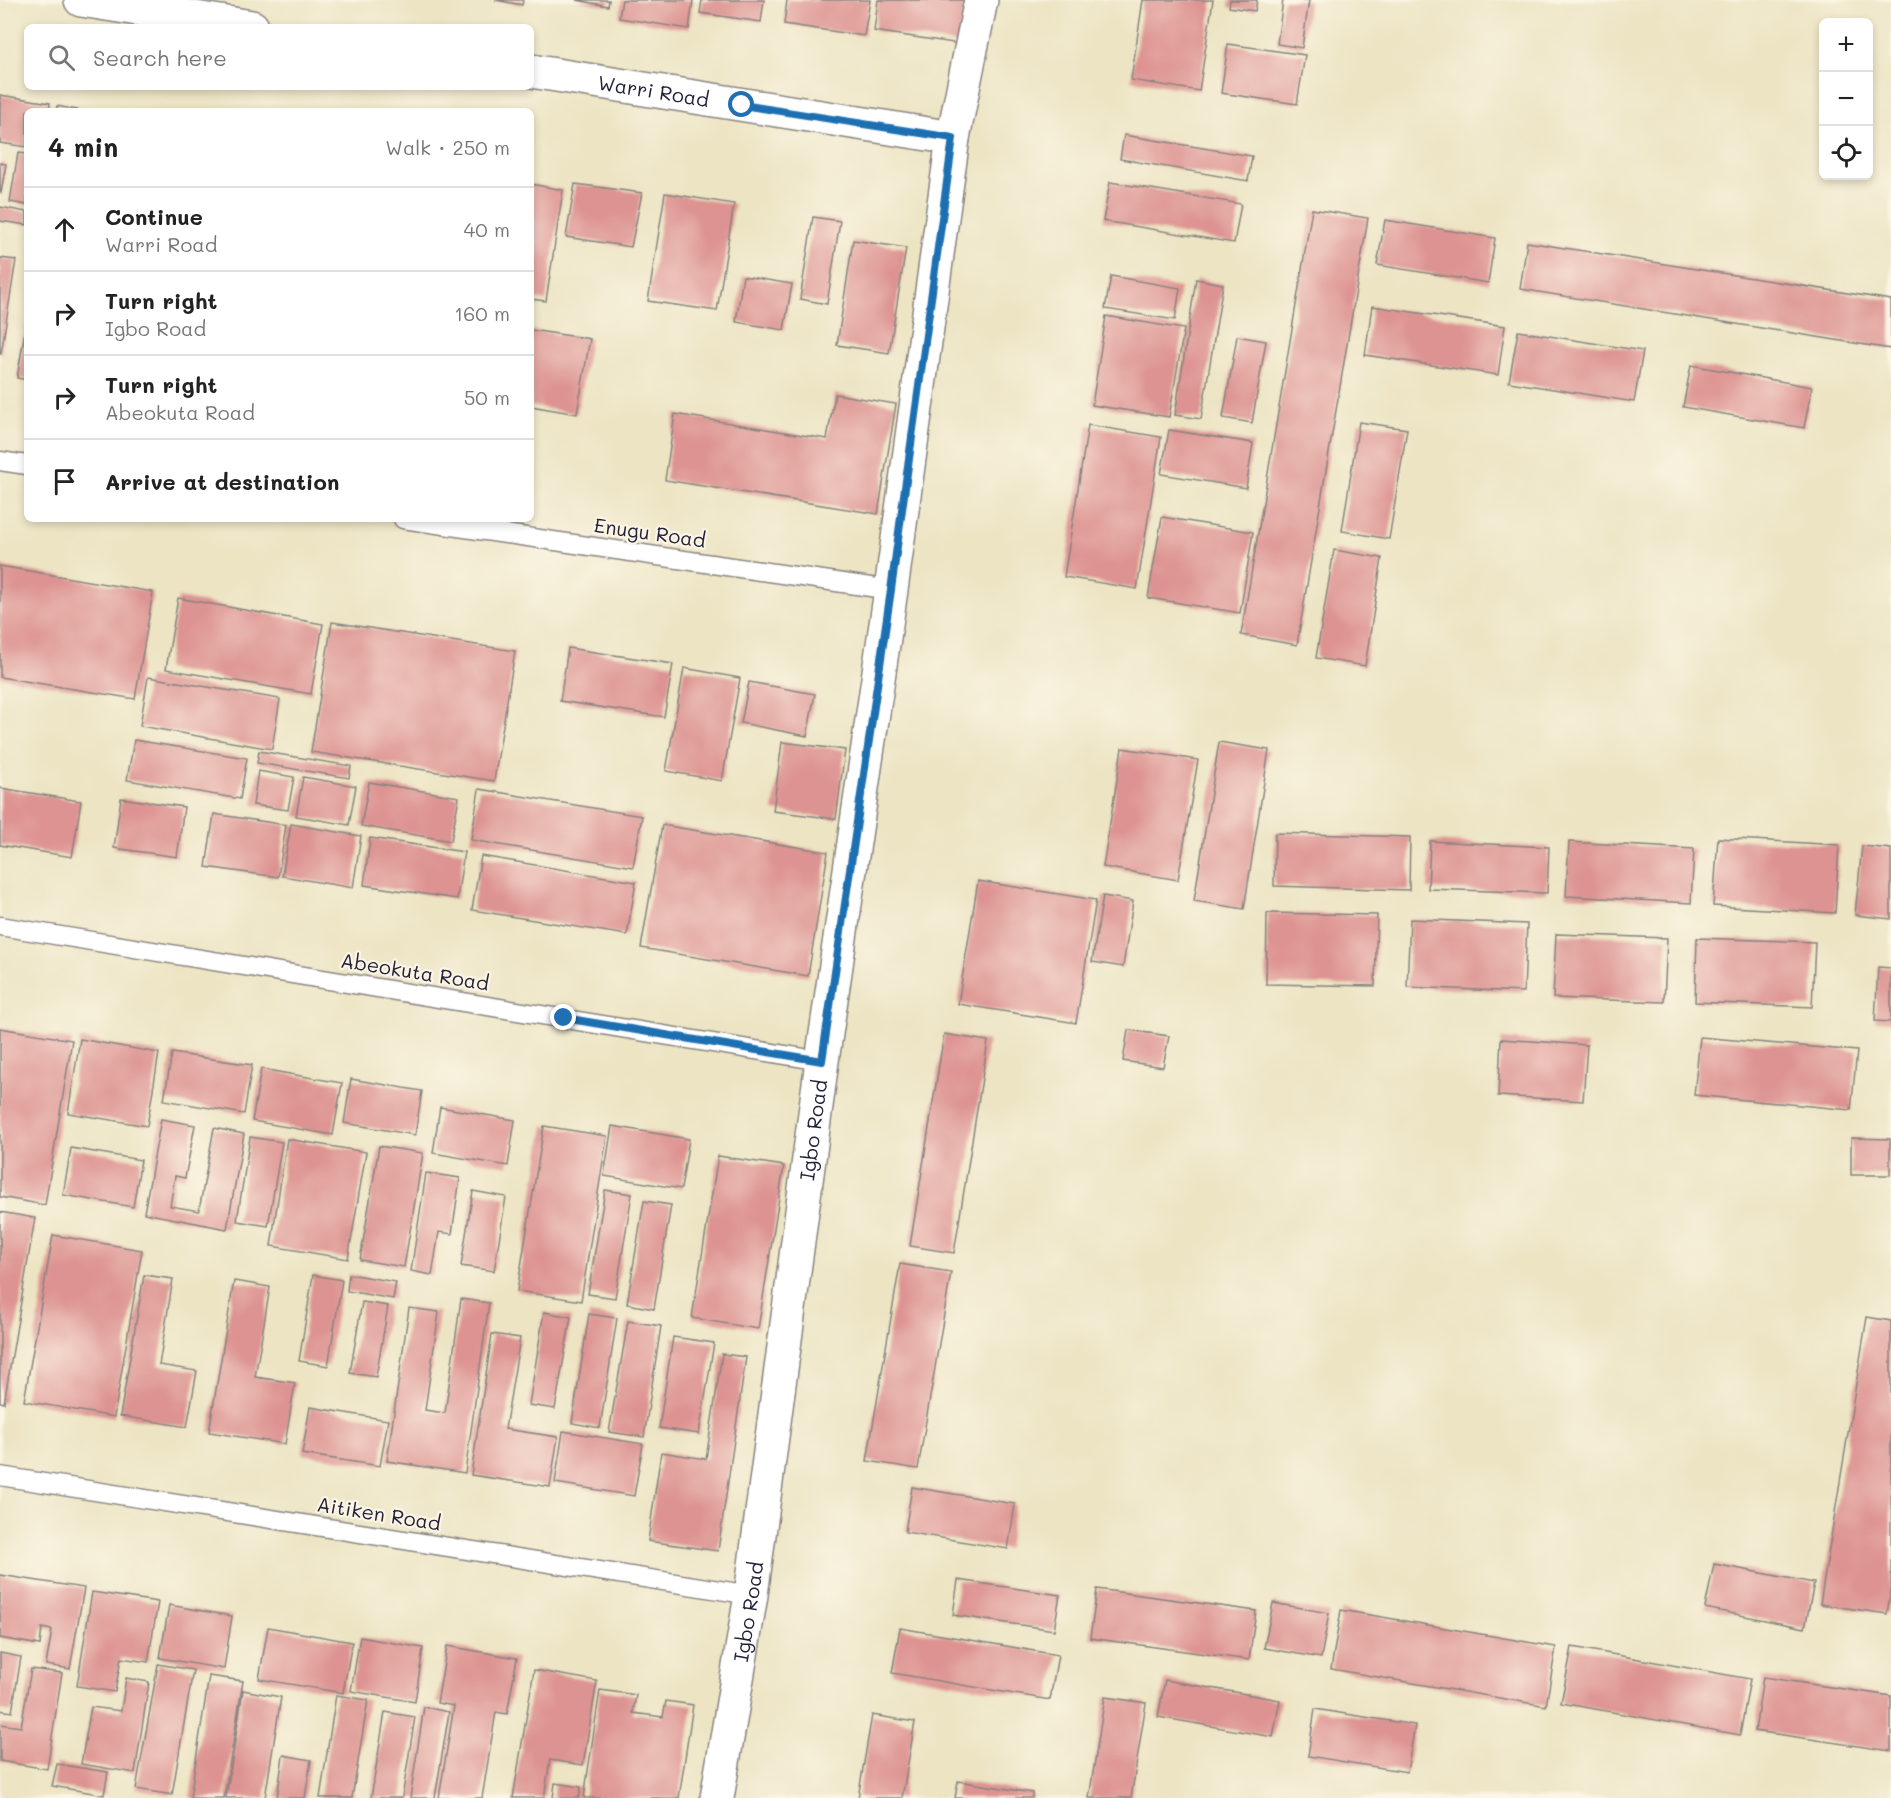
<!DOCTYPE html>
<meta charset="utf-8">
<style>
:root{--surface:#fff;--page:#f2f2f2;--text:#222;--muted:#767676;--line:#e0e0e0}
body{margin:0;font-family:Mali,sans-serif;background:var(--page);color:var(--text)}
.controls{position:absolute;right:18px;top:18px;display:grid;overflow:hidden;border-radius:9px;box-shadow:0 3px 9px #0003}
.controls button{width:54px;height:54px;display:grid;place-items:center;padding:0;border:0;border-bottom:2px solid var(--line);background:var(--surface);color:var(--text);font:30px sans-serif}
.stop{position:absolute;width:18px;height:18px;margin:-14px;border:4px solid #1f6fb2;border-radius:50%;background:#fff}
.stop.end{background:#1f6fb2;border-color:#fff;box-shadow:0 2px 6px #0008}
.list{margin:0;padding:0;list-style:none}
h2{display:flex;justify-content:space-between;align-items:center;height:78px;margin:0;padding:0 24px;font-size:26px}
h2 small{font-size:20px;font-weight:400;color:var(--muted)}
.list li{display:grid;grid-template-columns:39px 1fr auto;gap:18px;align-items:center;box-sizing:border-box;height:84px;padding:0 24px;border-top:2px solid var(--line)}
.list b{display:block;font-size:22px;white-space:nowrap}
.list p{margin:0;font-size:20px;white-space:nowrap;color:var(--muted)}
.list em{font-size:20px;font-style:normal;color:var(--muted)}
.icon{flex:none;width:33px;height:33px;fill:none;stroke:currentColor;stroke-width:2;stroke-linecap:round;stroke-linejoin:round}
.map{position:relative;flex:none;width:1891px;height:1798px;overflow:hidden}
.search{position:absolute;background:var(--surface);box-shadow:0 3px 9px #0003;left:24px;top:24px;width:510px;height:66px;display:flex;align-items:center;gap:15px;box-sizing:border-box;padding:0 21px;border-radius:9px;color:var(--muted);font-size:22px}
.panel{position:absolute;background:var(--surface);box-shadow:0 3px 9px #0003;left:24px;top:108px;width:510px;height:414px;border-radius:9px}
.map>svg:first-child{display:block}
</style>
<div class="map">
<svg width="1891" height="1798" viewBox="0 0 1891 1798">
<rect width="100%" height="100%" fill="#fcf5e5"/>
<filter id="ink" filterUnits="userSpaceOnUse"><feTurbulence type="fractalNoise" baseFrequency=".0167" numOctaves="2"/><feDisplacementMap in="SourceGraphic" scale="12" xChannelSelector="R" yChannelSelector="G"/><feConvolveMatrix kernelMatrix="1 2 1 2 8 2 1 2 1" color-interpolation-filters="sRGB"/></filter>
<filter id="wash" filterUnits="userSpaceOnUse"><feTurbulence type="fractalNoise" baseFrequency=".008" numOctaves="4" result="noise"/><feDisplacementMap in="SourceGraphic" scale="24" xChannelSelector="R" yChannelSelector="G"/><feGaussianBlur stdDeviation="1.35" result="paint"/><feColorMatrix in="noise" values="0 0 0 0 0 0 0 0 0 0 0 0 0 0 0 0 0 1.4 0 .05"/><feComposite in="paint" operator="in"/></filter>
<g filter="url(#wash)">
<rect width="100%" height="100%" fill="#ece4c3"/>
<g id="blocks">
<g fill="#dd9391">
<polygon points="495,0 523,0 522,5"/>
<polygon points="576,0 609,0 608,6"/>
<polygon points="622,0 693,0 689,29 619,18"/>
<polygon points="702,0 764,0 761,22 700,13"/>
<polygon points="787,0 870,0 864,36 784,24"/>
<polygon points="878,0 966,0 960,44 874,31"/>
<polygon points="1143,0 1213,0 1199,91 1131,80"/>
<polygon points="1230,0 1257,0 1255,11 1229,7"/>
<polygon points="1283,0 1309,0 1302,48 1277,44"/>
<polygon points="1228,44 1305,55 1297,104 1221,93"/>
<polygon points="0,95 50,103 49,111 27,111 27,147 0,143"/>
<polygon points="57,106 78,110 78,111 56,111"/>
<polygon points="1124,135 1252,156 1248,181 1120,159"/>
<polygon points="18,153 27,154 27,205 10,202"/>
<polygon points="0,163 6,164 1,193 0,192"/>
<polygon points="1110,182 1241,204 1234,243 1103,221"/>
<polygon points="531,184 563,190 546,301 531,299"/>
<polygon points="575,184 642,193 631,247 566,237"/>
<polygon points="665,193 734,204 717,311 648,301"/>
<polygon points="0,207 27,212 27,225 0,221"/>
<polygon points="1312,209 1368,218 1297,645 1241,635"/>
<polygon points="813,217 840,221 827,304 800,299"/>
<polygon points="1385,220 1495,238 1488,283 1377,265"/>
<polygon points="853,240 906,248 889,353 837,345"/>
<polygon points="1527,242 1891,300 1891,349 1520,289"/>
<polygon points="0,258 16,260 1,354 0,354"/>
<polygon points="743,276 792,284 784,330 736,322"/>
<polygon points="1111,276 1180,288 1175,320 1105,309"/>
<polygon points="1196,279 1223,284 1201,419 1175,415"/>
<polygon points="1372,306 1505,326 1498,375 1365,355"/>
<polygon points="1106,316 1184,329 1169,417 1092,405"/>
<polygon points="26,325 27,325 27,380 17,378"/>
<polygon points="531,330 590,339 577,414 531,406"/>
<polygon points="1518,331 1643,351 1634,402 1509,382"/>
<polygon points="1237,336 1266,341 1252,423 1223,418"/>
<polygon points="1691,365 1812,387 1804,428 1683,407"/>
<polygon points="835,394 896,404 878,514 665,480 675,414 827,439"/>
<polygon points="1359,422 1407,429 1389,539 1342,531"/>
<polygon points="1088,425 1161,437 1137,589 1064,577"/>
<polygon points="1169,430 1253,443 1246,488 1161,474"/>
<polygon points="1162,517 1253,532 1240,613 1148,598"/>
<polygon points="1334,550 1382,558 1365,666 1316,658"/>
<polygon points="0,566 153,592 135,699 0,677"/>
<polygon points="178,598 323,624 311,694 166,669"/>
<polygon points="332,622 515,651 494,781 311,752"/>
<polygon points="568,648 673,664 664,717 560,701"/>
<polygon points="684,668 740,678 722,781 666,771"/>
<polygon points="148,677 280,699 272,749 140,726"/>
<polygon points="749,682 815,694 807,736 741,723"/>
<polygon points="134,740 247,758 240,799 127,780"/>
<polygon points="782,742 845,750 836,819 773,811"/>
<polygon points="1219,742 1269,750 1244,909 1194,901"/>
<polygon points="1122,748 1198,760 1178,880 1103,867"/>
<polygon points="259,751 351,766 349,778 257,763"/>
<polygon points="258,771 294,777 288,810 253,805"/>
<polygon points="303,777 356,786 349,825 296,816"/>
<polygon points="369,782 459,797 451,841 361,826"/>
<polygon points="0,788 81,801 72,857 0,845"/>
<polygon points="479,789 642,816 633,867 471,840"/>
<polygon points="121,798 184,807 177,857 114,848"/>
<polygon points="214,814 286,825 278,877 206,867"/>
<polygon points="291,824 361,836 353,888 282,876"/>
<polygon points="662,825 828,852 808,976 641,948"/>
<polygon points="1275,833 1410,837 1409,890 1274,886"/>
<polygon points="370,838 464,852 457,899 364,885"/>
<polygon points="1718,838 1839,845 1835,913 1713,906"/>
<polygon points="1430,841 1549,847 1547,893 1428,889"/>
<polygon points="1569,842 1694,849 1691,903 1566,896"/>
<polygon points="1862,846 1891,849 1891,919 1855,915"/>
<polygon points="481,856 636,882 627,935 472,910"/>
<polygon points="978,881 1096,900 1076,1023 958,1004"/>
<polygon points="1103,896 1133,901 1123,967 1092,962"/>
<polygon points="1267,913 1377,915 1375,986 1266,984"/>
<polygon points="1410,919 1527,924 1524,992 1407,987"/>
<polygon points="1556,934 1667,938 1664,1002 1553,998"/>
<polygon points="1697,938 1815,942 1812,1007 1695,1002"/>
<polygon points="1878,967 1891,968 1891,1022 1875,1021"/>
<polygon points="0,1028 72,1040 45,1205 0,1197"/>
<polygon points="1128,1030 1169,1036 1163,1067 1123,1061"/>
<polygon points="944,1034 988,1041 954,1253 910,1246"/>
<polygon points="1700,1037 1857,1051 1851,1110 1694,1095"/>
<polygon points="80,1039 159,1053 147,1126 68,1113"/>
<polygon points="1501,1039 1587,1045 1583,1101 1498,1096"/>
<polygon points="172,1053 252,1065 244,1114 164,1100"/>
<polygon points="261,1069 342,1083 333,1135 252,1121"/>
<polygon points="351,1079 422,1091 415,1135 344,1123"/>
<polygon points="440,1107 515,1120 508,1166 433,1153"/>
<polygon points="161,1119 195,1125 185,1178 175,1176 170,1206 199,1211 214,1128 244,1134 227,1229 144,1213"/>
<polygon points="544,1126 607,1136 581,1301 517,1291"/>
<polygon points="612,1126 689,1139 681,1189 604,1176"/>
<polygon points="250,1137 282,1142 268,1226 237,1221"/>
<polygon points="1851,1138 1890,1139 1890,1175 1851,1175"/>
<polygon points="287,1139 366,1152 348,1259 271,1246"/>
<polygon points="379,1146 423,1153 404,1267 360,1260"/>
<polygon points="71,1148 141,1160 133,1207 63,1195"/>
<polygon points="718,1156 784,1166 758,1329 692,1318"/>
<polygon points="426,1173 460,1178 452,1234 439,1232 432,1275 411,1271"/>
<polygon points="605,1190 632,1194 615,1298 588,1294"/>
<polygon points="473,1191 506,1197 494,1271 461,1266"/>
<polygon points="644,1201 671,1205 654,1309 627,1304"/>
<polygon points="0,1212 35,1218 4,1403 0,1402"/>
<polygon points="53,1235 142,1250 114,1417 24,1401"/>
<polygon points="900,1264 951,1272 918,1469 867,1461"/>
<polygon points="349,1274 396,1282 393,1299 347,1291"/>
<polygon points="144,1275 173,1279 159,1365 197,1371 187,1427 120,1416"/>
<polygon points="313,1275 342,1280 328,1366 299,1361"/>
<polygon points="234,1281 270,1287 255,1377 295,1383 285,1444 209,1432"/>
<polygon points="461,1299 489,1303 465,1473 387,1461 409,1308 439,1312 425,1410 445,1413"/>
<polygon points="362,1302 388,1306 376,1377 350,1373"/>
<polygon points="544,1312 571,1317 555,1409 529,1405"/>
<polygon points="589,1314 617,1318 600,1428 572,1423"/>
<polygon points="1867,1317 1891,1321 1891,1588 1887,1614 1820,1604"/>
<polygon points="628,1321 661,1326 644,1437 609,1432"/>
<polygon points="492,1334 520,1338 505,1429 558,1437 550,1487 471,1475"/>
<polygon points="673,1337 714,1343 699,1434 659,1428"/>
<polygon points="722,1354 746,1357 718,1551 648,1541 661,1452 706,1459"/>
<polygon points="310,1407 388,1420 380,1466 302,1454"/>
<polygon points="563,1431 643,1444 634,1496 555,1483"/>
<polygon points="912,1487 1015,1504 1008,1549 905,1532"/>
<polygon points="1714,1564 1814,1583 1805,1628 1705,1608"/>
<polygon points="0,1575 84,1588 70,1669 46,1665 52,1630 42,1628 40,1645 0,1638"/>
<polygon points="958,1580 1060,1595 1054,1630 953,1615"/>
<polygon points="1097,1589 1256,1611 1249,1660 1090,1638"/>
<polygon points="92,1592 158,1602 148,1662 121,1658 115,1692 77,1686"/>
<polygon points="1273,1603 1329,1613 1321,1658 1264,1648"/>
<polygon points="169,1605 232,1616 224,1669 160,1658"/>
<polygon points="1341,1610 1556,1647 1546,1706 1331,1669"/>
<polygon points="268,1627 352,1642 343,1693 259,1679"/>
<polygon points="900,1628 1058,1655 1050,1700 892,1673"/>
<polygon points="360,1637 423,1648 415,1702 351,1691"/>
<polygon points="447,1646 517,1658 507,1714 496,1712 482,1798 439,1798 454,1706 437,1703"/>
<polygon points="1572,1647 1750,1679 1740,1735 1561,1703"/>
<polygon points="0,1653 21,1657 12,1712 0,1710"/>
<polygon points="158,1664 193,1670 172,1795 136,1789"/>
<polygon points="31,1669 62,1673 47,1769 0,1761 0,1724 21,1727"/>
<polygon points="534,1670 597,1681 583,1765 550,1760 544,1798 513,1798"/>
<polygon points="209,1676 243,1681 224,1798 190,1798"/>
<polygon points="1763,1677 1891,1696 1891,1751 1755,1731"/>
<polygon points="126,1678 149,1682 135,1773 81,1764 91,1707 121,1711"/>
<polygon points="1165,1680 1280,1700 1273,1737 1158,1717"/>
<polygon points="243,1690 281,1697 265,1798 226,1798"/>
<polygon points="600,1690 636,1695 633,1713 663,1717 666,1701 693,1705 679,1798 584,1798"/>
<polygon points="336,1695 368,1700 352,1798 320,1798"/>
<polygon points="1105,1697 1146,1703 1131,1798 1089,1798"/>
<polygon points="424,1707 449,1712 435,1798 410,1798"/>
<polygon points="1315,1709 1415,1725 1407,1772 1308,1756"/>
<polygon points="385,1712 415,1717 402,1798 371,1798"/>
<polygon points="872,1715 915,1722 902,1798 858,1798"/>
<polygon points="283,1755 311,1760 305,1798 277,1798"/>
<polygon points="57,1764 108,1772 104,1795 52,1786"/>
<polygon points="958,1781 1032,1793 1032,1798 955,1798"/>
<polygon points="555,1783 581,1787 579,1798 553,1798"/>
</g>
</g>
</g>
<g filter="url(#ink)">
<use href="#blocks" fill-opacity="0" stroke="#87837f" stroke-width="1.5"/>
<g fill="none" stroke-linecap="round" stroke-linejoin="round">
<defs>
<g id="service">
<polyline points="0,461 27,465"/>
<polyline points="403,519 891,590"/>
<polyline points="0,926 822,1061"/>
<polyline points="0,1476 751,1595"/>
</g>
<g id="minor">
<polyline points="81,0 252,27"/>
<path id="s1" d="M531 71 953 138"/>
</g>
<g id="tertiary">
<path id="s2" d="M717 1798 751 1595 822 1061 891 590 953 138 981 0"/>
</g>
</defs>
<use href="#service" stroke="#87837f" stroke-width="21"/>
<use href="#minor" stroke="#87837f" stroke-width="36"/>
<use href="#tertiary" stroke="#87837f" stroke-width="36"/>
<use href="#service" stroke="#fff" stroke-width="18"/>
<use href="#minor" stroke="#fff" stroke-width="33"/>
<use href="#tertiary" stroke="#fff" stroke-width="33"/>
</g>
</g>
<g fill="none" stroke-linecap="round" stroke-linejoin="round" filter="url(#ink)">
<polyline stroke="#1f6fb2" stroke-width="8" points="564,1018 822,1061 891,590 953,138 742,105"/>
</g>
<g text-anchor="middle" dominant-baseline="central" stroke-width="4.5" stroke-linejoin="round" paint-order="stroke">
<g font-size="20" fill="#22223b" stroke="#fcf5e5">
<text stroke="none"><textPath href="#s1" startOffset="124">Warri Road</textPath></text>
<text transform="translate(650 532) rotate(8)">Enugu Road</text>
<text transform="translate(415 971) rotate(9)">Abeokuta Road</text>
<text stroke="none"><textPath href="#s2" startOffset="675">Igbo Road</textPath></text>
<text transform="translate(379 1513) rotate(9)">Aitiken Road</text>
<text stroke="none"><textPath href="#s2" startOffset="189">Igbo Road</textPath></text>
</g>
</g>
</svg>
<div class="controls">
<button>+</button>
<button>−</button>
<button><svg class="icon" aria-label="locate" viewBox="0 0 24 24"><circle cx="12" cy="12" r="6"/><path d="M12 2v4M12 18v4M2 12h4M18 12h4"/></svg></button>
</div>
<div class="stop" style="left:742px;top:105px"></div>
<div class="stop end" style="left:564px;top:1018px"></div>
<div class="search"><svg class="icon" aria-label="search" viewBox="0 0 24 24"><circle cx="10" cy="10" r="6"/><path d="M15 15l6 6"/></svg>Search here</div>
<section class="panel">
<h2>4 min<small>Walk · 250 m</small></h2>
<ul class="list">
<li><svg class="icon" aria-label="ahead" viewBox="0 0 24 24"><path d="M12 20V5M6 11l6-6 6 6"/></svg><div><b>Continue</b><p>Warri Road</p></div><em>40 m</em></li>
<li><svg class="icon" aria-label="right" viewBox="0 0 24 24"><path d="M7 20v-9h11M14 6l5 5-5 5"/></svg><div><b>Turn right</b><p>Igbo Road</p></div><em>160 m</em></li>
<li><svg class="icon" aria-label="right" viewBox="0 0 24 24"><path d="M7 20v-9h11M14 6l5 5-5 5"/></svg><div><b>Turn right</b><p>Abeokuta Road</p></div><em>50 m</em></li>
<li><svg class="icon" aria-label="arrive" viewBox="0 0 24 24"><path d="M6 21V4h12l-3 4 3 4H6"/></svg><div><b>Arrive at destination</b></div></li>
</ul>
</section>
</div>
